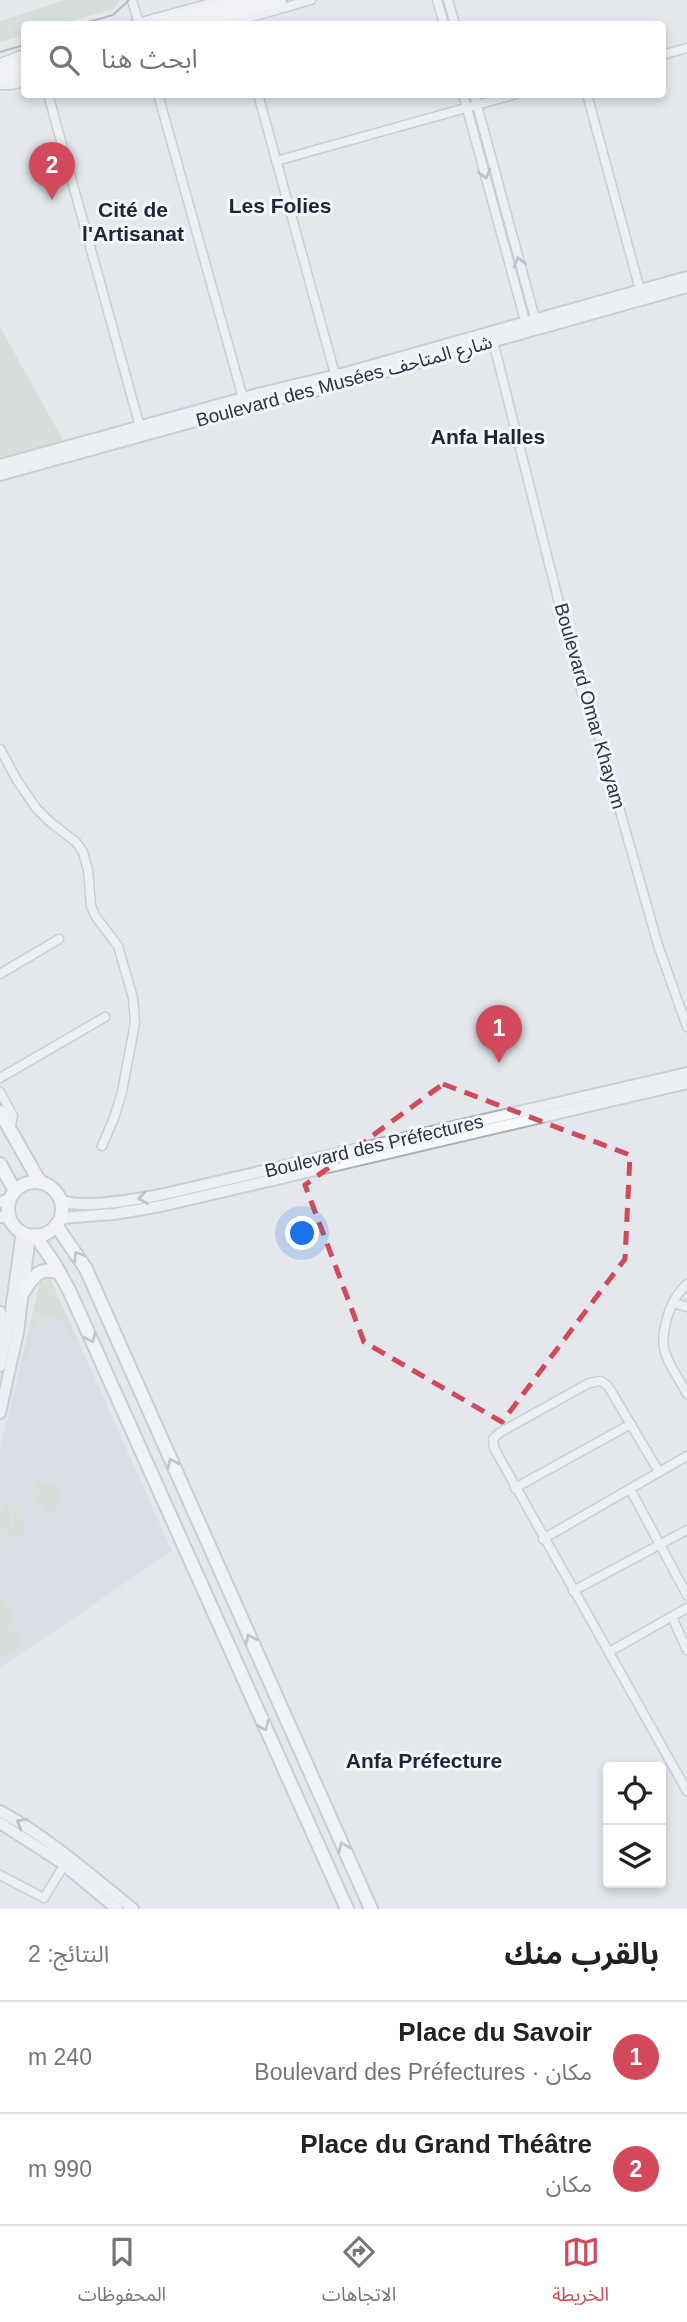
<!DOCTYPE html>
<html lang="ar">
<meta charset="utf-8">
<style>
:root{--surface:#fff;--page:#f2f2f2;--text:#222;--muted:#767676;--line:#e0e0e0;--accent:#d1495b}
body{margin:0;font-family:Helvetica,"Noto Sans Arabic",sans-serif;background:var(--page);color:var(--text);direction:rtl}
.controls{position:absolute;right:21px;bottom:21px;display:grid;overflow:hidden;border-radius:7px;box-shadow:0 4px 10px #0003}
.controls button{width:63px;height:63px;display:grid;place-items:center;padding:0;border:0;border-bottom:2px solid var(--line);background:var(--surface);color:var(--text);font:35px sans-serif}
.you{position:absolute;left:303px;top:1234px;width:24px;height:24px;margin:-18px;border:5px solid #fff;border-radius:50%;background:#1a73e8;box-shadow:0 0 0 10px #1a73e833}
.badge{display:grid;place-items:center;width:46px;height:46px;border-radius:50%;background:var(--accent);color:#fff;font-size:23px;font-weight:700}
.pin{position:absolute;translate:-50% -58px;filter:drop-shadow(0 2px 4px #0008)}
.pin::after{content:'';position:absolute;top:37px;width:24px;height:21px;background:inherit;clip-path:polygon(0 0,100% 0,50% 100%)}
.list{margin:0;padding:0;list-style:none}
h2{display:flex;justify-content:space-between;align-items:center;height:91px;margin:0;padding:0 28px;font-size:30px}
h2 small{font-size:23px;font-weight:400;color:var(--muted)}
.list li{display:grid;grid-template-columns:46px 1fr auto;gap:21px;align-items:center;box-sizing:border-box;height:112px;padding:0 28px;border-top:2px solid var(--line)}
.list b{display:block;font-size:26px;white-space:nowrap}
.list p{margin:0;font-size:23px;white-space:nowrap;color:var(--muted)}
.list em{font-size:23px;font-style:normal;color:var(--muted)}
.icon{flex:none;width:38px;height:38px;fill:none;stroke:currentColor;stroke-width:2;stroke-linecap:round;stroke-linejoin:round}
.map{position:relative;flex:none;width:687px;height:1909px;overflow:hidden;direction:ltr}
.search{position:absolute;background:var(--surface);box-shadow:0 4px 10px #0003;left:21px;right:21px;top:21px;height:77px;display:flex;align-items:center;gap:18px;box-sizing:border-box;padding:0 24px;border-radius:7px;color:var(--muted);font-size:26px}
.sheet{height:315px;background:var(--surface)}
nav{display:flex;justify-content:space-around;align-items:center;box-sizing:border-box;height:98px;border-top:2px solid var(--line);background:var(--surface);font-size:19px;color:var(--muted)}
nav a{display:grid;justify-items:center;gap:4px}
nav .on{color:var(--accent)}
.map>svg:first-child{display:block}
</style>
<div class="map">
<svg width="687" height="1909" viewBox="0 0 687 1909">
<rect width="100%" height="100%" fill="#e4e7ec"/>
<polygon fill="#d2d6de" points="50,1278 172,1551 0,1668 0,1450 40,1282"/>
<g fill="#c9d6c5">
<polygon points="65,0 120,0 114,9 60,24 24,24 24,35 0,42 0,21"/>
<polygon points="0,327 64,442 0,459"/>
<polygon points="50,1278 77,1339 72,1342 63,1321 46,1316 46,1318 37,1318 26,1361 22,1361 40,1282"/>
<polygon points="39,1482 59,1488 59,1498 52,1519 31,1495"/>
<polygon points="4,1503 13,1506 10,1528 13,1527 15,1506 21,1506 26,1534 2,1539 0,1513"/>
<polygon points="0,1596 12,1613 10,1615 22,1646 0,1658"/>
</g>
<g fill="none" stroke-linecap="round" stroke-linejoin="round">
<defs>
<g id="minor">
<polyline points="132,0 139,24"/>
<polyline points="437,0 444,24"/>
<polyline points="448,0 455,24"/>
<polyline points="134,24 222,0"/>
<polyline points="227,24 311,0"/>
<polyline points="662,55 687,48"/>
<polyline points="0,63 24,54"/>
<polyline points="0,85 11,85 24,82"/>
<polyline points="48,94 140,427"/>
<polyline points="158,94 243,398"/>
<polyline points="258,94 336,378"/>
<polyline points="463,94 527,328"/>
<polyline points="474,94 536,322"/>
<polyline points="587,94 640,290"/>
<polyline points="276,161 516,94"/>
<polyline points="493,341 582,694 594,719 658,945 687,1027"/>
<polyline points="0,749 17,780 36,808 50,822 76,842 83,852 88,870 91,906 96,917 118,946 133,998 135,1023 122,1092 114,1118 102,1146"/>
<polyline points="0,974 59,939"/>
<polyline points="0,1078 105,1017"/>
<polyline points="0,1092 13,1116 10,1131"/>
<path d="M687 1284C678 1292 673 1301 669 1312 655 1352 669 1360 687 1394"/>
<polyline points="673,1303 687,1307"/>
<polyline points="659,1472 608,1386 601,1381 589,1383 499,1433 493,1439 494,1448 687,1791"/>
<polyline points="515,1488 631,1424"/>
<polyline points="630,1489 687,1595"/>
<polyline points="543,1539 687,1456"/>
<polyline points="573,1591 687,1530"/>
<polyline points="672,1617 687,1650"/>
<polyline points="609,1652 687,1608"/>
<polyline points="0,1875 44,1898 64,1865"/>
</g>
<g id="tertiary">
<polyline points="0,465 254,395 349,372 687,277"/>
<polyline points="0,475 257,404 327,388 687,287"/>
<path d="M61 1200C80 1210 137 1199 160 1195L687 1073"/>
<polyline points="0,1202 10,1199"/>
<polyline points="0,1217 10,1218"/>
<polyline points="61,1218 114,1214 161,1206 687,1083"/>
<polyline points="0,1312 2,1338"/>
<polyline points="0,1366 8,1331 22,1232"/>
<polyline points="0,1413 18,1332 30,1235"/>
<path d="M0 1811C49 1838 90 1874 133 1909"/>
<polyline points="0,1823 59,1861 117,1909"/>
</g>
<g id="secondary">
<polyline points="155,24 249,0"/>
<polyline points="194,24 280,0"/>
<polyline points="0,68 24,61"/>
<polyline points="0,79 24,72"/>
<polyline points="0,1112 37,1177 42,1183"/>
<polyline points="0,1164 15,1191"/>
<circle cx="35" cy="1209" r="27"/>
<polyline points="56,1225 86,1269 371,1909"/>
<polyline points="35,1235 54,1263 69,1290 347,1909"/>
<path d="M23 1293C32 1278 39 1265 60 1273"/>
</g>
</defs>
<use href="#minor" stroke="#a9aeb7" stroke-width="11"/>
<use href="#tertiary" stroke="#a9aeb7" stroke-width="14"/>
<use href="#secondary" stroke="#a9aeb7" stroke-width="16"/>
<use href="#minor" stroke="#f7f8fa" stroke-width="8"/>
<use href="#tertiary" stroke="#f7f8fa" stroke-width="10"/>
<use href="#secondary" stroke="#fff" stroke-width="12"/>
<g stroke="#7d8696" stroke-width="2">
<polyline points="81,24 113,15 129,0"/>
<polyline points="0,52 24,45"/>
</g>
</g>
<defs><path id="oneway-chevron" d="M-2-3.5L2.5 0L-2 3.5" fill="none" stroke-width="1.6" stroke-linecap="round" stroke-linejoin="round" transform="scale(1.75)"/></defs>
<g stroke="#9196a0">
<use href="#oneway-chevron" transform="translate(485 174) rotate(75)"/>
<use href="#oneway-chevron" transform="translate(519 262) rotate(-105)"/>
<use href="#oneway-chevron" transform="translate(143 1198) rotate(170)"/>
<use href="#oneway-chevron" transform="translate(21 1823) rotate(-150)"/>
</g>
<g stroke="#959aa2">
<use href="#oneway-chevron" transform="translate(78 1256) rotate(-122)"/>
<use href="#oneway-chevron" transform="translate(91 1338) rotate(66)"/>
<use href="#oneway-chevron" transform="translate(172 1463) rotate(-114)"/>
<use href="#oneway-chevron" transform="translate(250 1639) rotate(-114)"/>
<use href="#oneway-chevron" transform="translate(264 1726) rotate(66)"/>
<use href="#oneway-chevron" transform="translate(343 1847) rotate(-114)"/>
</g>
<path d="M0 0H687V1909H0ZM443 1084 630 1155 625 1259 502 1422 364 1342 305 1185Z" fill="#e4e7ec" fill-opacity=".55" fill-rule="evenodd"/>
<path fill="none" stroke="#d1495b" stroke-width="5" stroke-dasharray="14 9" stroke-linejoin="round" d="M443 1084 630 1155 625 1259 502 1422 364 1342 305 1185Z"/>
<g text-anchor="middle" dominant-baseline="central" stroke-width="6" stroke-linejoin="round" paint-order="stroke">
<g font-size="19" fill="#2b3445" stroke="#f4f6f9">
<text transform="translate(344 381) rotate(-15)">Boulevard des Musées شارع المتاحف</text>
<text transform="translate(590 706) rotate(74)">Boulevard Omar Khayam</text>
<text transform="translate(374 1146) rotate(-13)">Boulevard des Préfectures</text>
</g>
<g font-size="21" font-weight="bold" fill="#1d2536" stroke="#f4f6f9">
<text x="280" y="205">Les Folies</text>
<text x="133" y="209">Cité de<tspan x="133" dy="24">l'Artisanat</tspan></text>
<text x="488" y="436">Anfa Halles</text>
<text x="424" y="1760">Anfa Préfecture</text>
</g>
</g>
</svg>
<div class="controls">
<button><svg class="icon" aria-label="locate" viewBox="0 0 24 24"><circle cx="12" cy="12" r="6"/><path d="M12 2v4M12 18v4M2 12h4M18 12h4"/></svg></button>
<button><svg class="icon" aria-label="layers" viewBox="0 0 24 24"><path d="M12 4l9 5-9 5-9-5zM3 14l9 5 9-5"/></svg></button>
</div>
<div class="you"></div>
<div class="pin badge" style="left:499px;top:1063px">1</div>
<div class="pin badge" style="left:52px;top:200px">2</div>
<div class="search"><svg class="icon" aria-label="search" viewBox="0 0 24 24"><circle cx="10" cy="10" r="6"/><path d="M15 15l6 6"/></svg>ابحث هنا</div>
</div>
<section class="sheet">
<h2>بالقرب منك<small>النتائج: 2</small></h2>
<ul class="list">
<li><span class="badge">1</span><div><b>Place du Savoir</b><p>مكان · Boulevard des Préfectures</p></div><em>240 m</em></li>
<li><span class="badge">2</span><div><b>Place du Grand Théâtre</b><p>مكان</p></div><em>990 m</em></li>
</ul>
</section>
<nav>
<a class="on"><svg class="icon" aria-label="map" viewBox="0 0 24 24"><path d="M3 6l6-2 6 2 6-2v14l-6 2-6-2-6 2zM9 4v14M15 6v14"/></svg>الخريطة</a>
<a><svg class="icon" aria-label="directions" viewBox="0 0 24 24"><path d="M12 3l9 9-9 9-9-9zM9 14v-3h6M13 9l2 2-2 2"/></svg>الاتجاهات</a>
<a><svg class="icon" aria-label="saved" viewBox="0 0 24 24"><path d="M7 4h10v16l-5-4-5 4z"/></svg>المحفوظات</a>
</nav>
